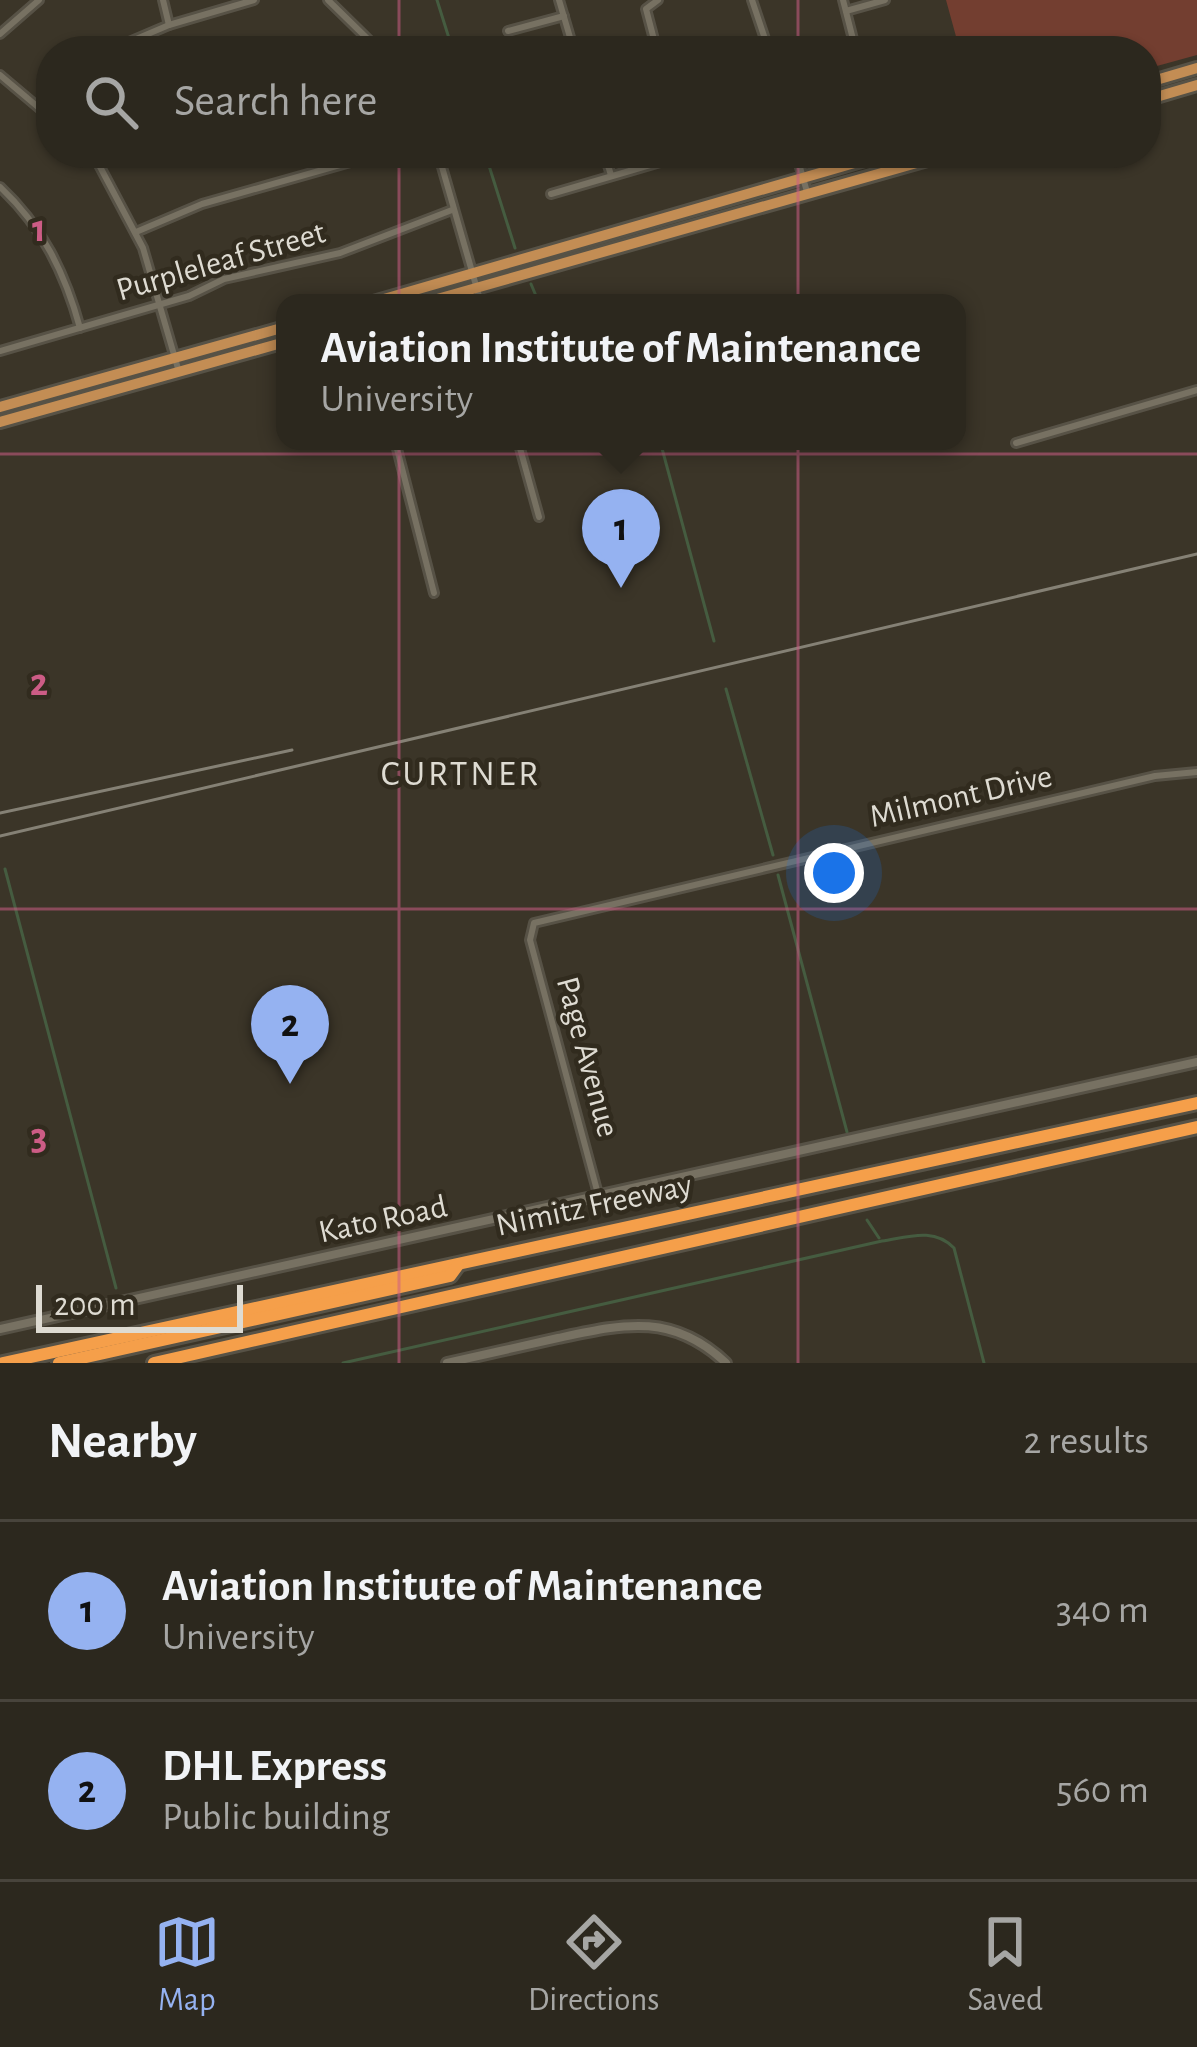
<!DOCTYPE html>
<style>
:root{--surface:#2c281e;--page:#343027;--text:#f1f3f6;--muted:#a6a6a4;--line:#48443c;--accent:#95b2f1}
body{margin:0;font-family:"Alegreya Sans",sans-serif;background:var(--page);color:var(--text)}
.scale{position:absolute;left:36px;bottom:30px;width:207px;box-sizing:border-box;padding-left:12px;border:6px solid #dedbd2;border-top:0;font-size:33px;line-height:42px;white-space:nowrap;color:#dedbd2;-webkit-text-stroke:9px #312b1e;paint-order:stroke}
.you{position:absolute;left:834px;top:873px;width:42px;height:42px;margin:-30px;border:9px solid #fff;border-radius:50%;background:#1a73e8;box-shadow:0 0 0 18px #1a73e833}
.badge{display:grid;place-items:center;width:78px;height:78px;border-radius:50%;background:var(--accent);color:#111;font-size:39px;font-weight:700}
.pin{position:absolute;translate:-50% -99px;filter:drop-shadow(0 3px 6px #0008)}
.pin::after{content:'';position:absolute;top:63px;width:42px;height:36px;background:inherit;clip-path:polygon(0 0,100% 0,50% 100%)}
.popup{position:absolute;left:276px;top:294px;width:690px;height:156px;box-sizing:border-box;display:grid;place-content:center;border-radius:24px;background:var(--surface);filter:drop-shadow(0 3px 9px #0005);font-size:39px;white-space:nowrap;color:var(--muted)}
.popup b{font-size:45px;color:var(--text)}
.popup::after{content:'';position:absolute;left:50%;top:100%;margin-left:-24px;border:24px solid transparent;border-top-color:var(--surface)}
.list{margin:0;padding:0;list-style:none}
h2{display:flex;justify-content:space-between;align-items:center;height:156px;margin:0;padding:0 48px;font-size:51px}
h2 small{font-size:39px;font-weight:400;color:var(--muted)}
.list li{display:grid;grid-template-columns:78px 1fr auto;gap:36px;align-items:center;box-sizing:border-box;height:180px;padding:0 48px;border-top:3px solid var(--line)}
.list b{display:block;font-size:45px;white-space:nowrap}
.list p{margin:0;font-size:39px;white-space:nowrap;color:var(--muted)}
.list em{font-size:39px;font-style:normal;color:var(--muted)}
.icon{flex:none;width:66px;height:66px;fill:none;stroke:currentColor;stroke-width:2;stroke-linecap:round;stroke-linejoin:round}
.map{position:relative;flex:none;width:1197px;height:1363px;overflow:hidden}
.search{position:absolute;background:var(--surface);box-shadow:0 3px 9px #0004;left:36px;right:36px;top:36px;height:132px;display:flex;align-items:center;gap:30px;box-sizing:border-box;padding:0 42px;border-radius:48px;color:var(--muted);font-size:45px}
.sheet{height:516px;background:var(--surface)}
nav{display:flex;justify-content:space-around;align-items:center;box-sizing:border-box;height:168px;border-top:3px solid var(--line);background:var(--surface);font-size:33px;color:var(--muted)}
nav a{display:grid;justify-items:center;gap:6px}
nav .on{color:var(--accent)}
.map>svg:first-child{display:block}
</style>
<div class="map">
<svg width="1197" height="1363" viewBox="0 0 1197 1363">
<rect width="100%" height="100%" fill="#3b3528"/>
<polygon fill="#733e30" points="946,0 1197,0 1197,55 1146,69 1146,51 960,51"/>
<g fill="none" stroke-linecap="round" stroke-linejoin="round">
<g stroke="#455c40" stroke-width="3">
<polyline points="437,0 453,51"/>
<polyline points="485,153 515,248"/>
<polyline points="531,284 539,303"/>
<polyline points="660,441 714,641"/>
<polyline points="726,689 773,855"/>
<polyline points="5,869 116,1288"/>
<polyline points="778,875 847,1132"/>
<polyline points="867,1220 879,1238"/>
<path d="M343 1363 882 1241C908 1237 934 1227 954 1248L984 1363"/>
</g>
<defs>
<g id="minor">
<polyline points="163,0 169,25"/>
<polyline points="328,0 380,51"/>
<polyline points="559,0 574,51"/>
<polyline points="752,0 769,51"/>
<polyline points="843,0 856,51"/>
<polyline points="846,11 885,0"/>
<polyline points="508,31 564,16"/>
<polyline points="0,34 39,0"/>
<polyline points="108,51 169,25 254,0"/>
<polyline points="657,51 646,9 658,0"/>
<polyline points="746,51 766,45"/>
<polyline points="0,75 51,118"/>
<polyline points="88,153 98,163 143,248 179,372"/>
<polyline points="438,153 481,303"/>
<polyline points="604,153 611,175"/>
<polyline points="796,153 807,192"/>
<polyline points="98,163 118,153"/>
<path d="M0 187C42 226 65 273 80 328"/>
<polyline points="551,194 691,153"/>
<polyline points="136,232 202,204 354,161 369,153"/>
<polyline points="0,351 189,296 224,279 340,253 452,210"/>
<polyline points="395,441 434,593"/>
<polyline points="518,441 539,517"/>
<polyline points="1016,443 1197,390"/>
<polyline points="598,1194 530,940 534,923 1155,776 1197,772"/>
</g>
<g id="tertiary">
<polyline points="0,1329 1197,1062"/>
<path d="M447 1363C484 1355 521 1346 558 1338 624 1324 672 1312 726 1363"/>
</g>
<g id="primary">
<polyline points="1146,83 1197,68"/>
<polyline points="1146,100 1197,85"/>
<polyline points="370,303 889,153"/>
<polyline points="423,303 952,153"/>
<polyline points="0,407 285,327"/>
<polyline points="0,422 285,342"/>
</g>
<g id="motorway">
<polyline points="3,1363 1197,1103"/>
<polyline points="59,1363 450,1276 458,1265"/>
<polyline points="154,1363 1197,1127"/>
</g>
</defs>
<use href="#minor" stroke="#575246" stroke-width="12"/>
<use href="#tertiary" stroke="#575246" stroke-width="14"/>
<use href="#primary" stroke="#575246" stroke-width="16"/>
<use href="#motorway" stroke="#575246" stroke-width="18"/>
<use href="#minor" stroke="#777162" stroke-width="6"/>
<use href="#tertiary" stroke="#777162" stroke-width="8"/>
<use href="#primary" stroke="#c38d54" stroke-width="10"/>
<use href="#motorway" stroke="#f59f4a" stroke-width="12"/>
<g stroke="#858175" stroke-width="3">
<polyline points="0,813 292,750"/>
<polyline points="0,836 1197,554"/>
</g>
</g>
<path fill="none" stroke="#cc5c85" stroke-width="3" stroke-opacity="0.55" d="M399 0V51M798 0V51M399 153V1363M798 153V1363M0 454H1197M0 909H1197"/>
<g text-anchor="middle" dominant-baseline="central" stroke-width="9" stroke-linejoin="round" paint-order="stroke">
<g font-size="33" fill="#dedbd2" stroke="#312b1e">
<text transform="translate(221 262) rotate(-16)">Purpleleaf Street</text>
<text transform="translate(961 797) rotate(-13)">Milmont Drive</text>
<text transform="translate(587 1057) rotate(75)">Page Avenue</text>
<text transform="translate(594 1206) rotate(-12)">Nimitz Freeway</text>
<text transform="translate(383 1220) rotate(-12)">Kato Road</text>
</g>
<g font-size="36" letter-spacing="3" fill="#dedbd2" stroke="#312b1e">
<text x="461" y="774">CURTNER</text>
</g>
</g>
<g font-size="39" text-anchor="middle" font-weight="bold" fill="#cc5c85" stroke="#312b1e" stroke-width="9" stroke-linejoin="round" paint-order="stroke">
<text x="39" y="241">1</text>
<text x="39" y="695">2</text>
<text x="39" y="1149">3</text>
</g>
</svg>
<div class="scale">200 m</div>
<div class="you"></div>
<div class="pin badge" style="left:621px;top:588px">1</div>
<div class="popup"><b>Aviation Institute of Maintenance</b>University</div>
<div class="pin badge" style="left:290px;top:1084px">2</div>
<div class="search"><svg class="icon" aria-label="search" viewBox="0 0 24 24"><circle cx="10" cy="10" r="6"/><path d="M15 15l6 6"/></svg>Search here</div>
</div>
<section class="sheet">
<h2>Nearby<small>2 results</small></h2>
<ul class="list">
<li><span class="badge">1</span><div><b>Aviation Institute of Maintenance</b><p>University</p></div><em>340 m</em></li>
<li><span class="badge">2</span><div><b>DHL Express</b><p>Public building</p></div><em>560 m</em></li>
</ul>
</section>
<nav>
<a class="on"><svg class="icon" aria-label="map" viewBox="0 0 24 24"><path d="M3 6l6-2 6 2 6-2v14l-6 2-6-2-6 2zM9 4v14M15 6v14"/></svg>Map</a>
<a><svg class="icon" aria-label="directions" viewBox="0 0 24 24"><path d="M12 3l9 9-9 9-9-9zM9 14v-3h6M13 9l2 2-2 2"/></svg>Directions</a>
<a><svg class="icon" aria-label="saved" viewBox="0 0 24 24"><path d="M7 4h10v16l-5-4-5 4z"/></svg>Saved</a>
</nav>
